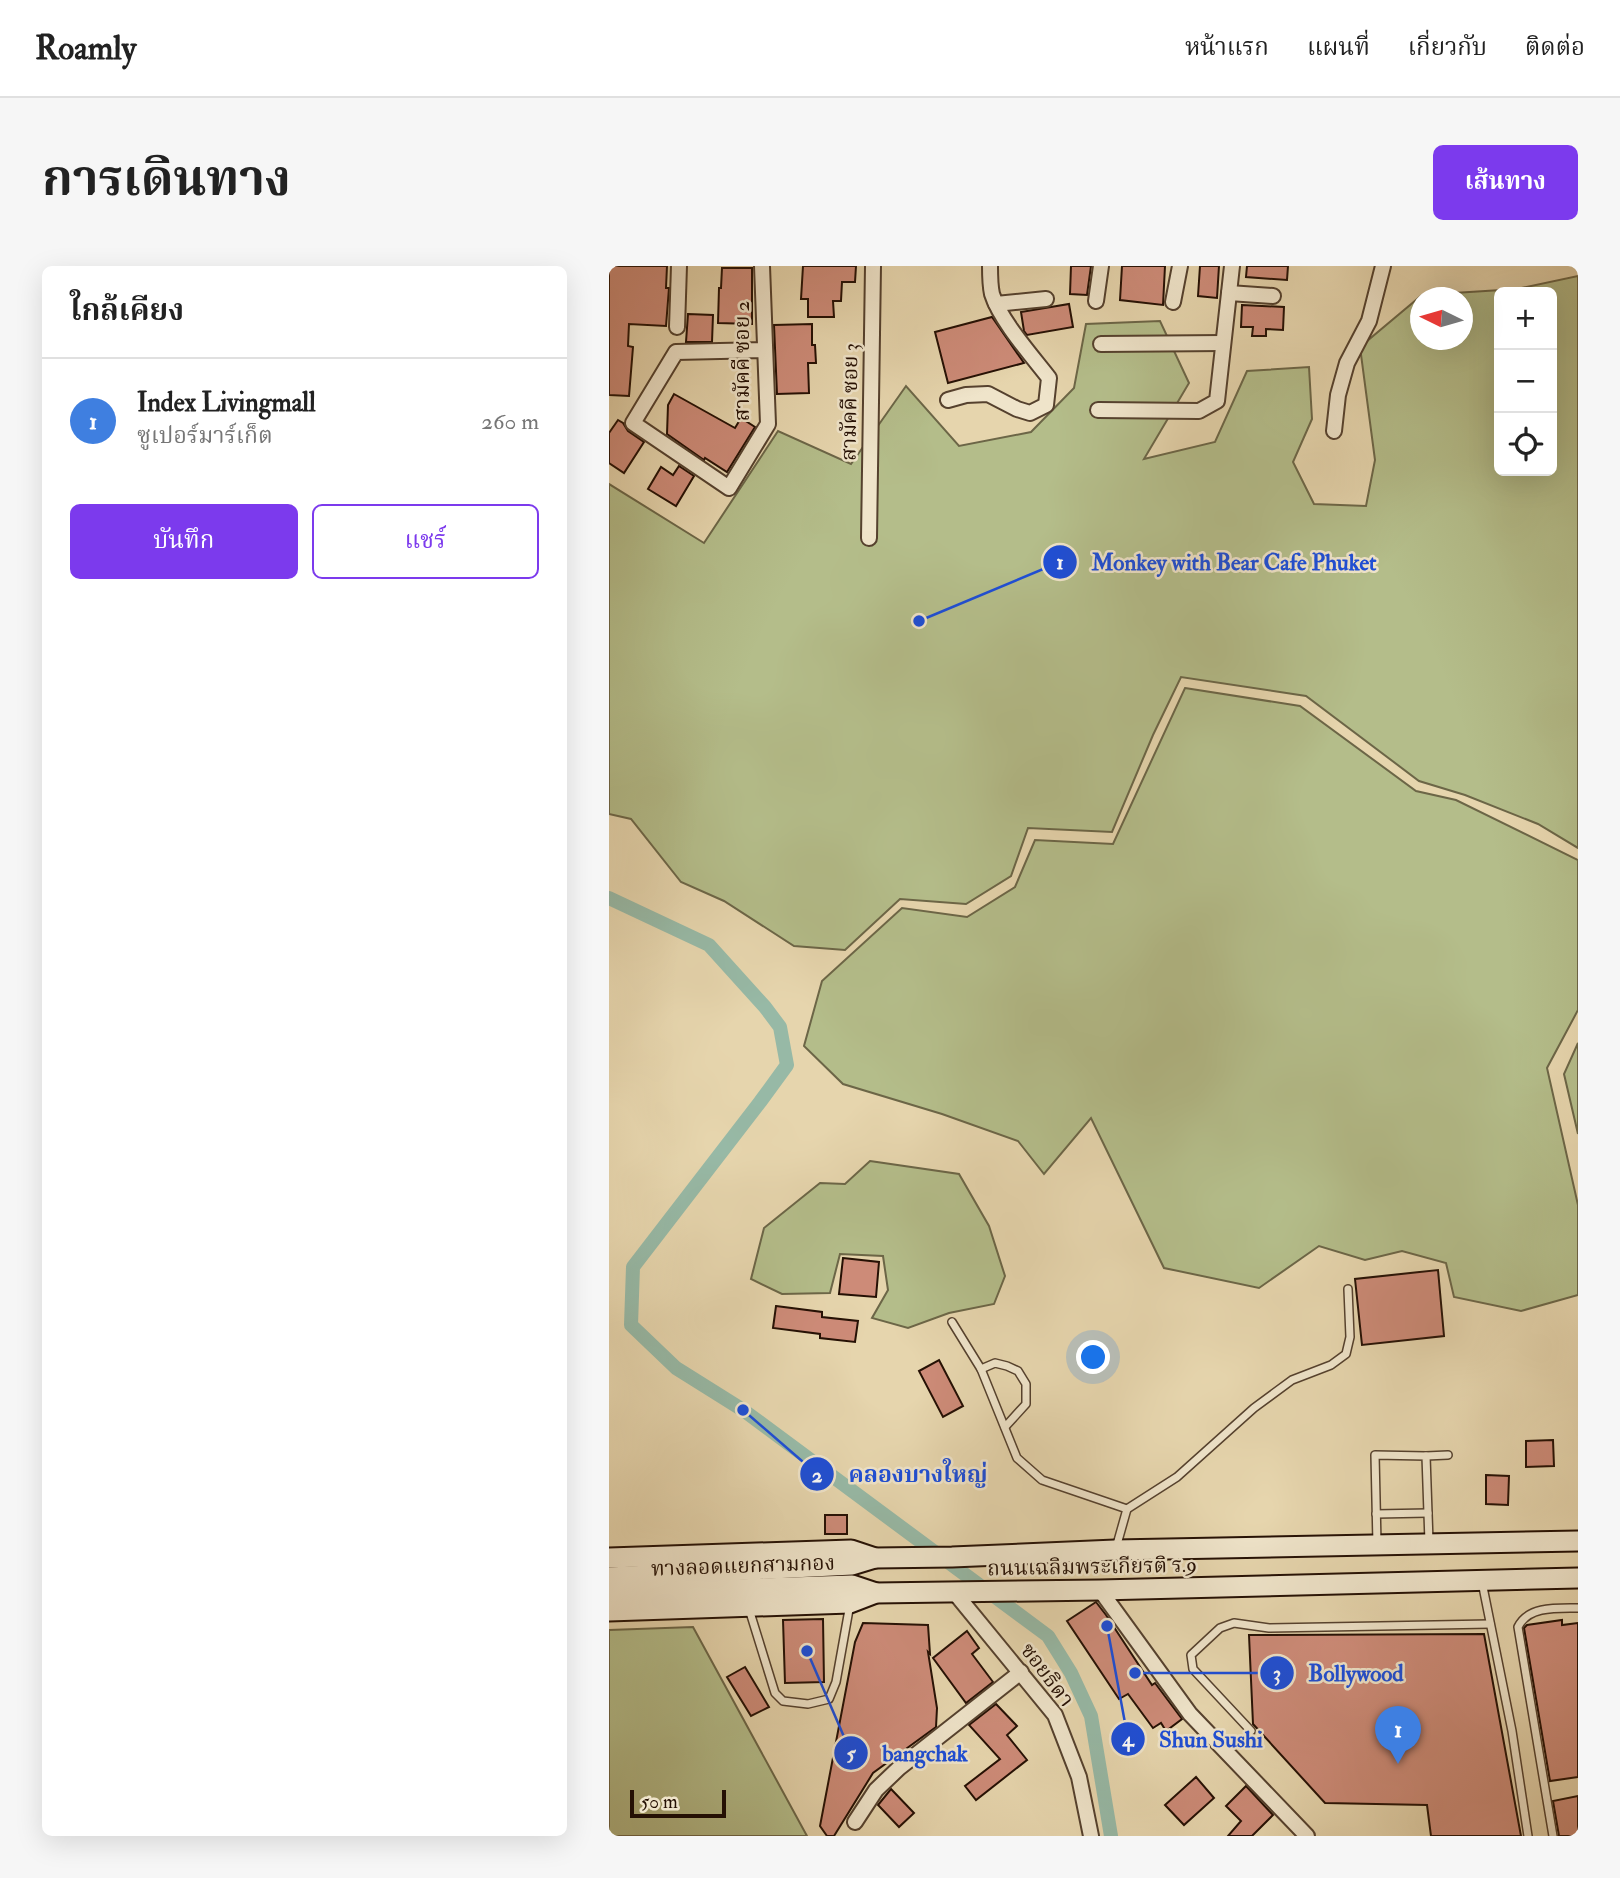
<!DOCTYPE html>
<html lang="th">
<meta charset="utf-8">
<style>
:root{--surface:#fff;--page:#f6f6f6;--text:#222;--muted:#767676;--line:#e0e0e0;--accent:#7c3aed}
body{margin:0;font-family:"IM FELL Double Pica","Noto Serif Thai",serif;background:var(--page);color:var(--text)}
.controls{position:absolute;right:21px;top:21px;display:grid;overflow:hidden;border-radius:10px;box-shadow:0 7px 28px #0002}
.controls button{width:63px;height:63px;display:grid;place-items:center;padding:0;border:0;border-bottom:2px solid var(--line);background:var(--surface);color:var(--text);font:35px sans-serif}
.compass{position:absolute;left:801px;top:21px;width:63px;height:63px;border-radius:50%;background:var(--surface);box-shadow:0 7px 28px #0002;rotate:275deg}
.scale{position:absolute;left:21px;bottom:18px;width:96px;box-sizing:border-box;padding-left:7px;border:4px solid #251004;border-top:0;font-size:19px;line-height:24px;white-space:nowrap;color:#251004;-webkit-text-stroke:5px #efe4ca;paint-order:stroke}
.you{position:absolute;left:485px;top:1092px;width:24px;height:24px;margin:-18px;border:5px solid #fff;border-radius:50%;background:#1a73e8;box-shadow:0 0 0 10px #1a73e833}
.badge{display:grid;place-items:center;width:46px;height:46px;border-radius:50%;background:var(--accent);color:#fff;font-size:23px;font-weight:700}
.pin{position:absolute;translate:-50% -58px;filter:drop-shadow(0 2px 4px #0008)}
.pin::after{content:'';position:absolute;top:37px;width:24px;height:21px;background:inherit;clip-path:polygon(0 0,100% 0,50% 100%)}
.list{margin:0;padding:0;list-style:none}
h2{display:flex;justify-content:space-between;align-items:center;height:91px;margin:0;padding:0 28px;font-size:30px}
h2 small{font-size:23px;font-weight:400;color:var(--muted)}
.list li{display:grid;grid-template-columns:46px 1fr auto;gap:21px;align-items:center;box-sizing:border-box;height:126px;padding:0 28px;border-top:2px solid var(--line)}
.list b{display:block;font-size:26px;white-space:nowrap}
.list p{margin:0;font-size:23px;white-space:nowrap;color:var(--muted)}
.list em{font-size:23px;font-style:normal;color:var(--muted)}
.actions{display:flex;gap:14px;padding:21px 28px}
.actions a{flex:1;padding:16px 0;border:2px solid var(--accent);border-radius:10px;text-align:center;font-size:24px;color:var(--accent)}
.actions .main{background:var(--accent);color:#fff}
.icon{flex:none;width:38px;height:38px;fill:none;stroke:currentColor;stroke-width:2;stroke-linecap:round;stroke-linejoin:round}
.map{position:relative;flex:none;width:969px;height:1570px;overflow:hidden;border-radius:10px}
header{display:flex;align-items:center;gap:42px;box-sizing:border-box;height:98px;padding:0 35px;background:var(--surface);border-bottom:2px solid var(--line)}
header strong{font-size:33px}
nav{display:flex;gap:38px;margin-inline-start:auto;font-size:24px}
.intro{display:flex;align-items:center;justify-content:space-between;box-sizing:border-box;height:168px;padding:0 42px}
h1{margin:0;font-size:49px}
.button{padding:18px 32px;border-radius:10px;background:var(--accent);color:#fff;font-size:24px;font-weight:700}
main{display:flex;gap:42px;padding:0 42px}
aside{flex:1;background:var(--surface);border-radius:10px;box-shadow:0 7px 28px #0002}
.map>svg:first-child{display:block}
</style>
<header>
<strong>Roamly</strong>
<nav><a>หน้าแรก</a><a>แผนที่</a><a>เกี่ยวกับ</a><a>ติดต่อ</a></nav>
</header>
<div class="intro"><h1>การเดินทาง</h1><a class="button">เส้นทาง</a></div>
<main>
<aside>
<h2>ใกล้เคียง<small></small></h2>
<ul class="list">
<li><span class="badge" style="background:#3f7fe0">1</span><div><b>Index Livingmall</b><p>ซูเปอร์มาร์เก็ต</p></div><em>260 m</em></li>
</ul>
<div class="actions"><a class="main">บันทึก</a><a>แชร์</a></div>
</aside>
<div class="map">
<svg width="969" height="1570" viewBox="0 0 969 1570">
<rect width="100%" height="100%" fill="#e6d5ad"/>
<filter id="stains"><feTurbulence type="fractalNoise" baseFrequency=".00286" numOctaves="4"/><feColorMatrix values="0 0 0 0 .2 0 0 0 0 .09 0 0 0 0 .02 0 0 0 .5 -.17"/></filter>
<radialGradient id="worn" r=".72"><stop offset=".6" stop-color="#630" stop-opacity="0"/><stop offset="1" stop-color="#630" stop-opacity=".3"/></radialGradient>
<g fill="#b4bd8a" stroke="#6c6647" stroke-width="2" fill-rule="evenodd">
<path d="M969 10V582L929 558 856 529 810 515 697 430 572 411 544 469 503 566 419 562 402 610 357 638 291 633 236 684 185 680 115 635 72 616 22 553 0 548V218L95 277 169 165 242 198 297 120 350 180 422 166 465 122 477 58 551 55 580 117 535 193 606 176 638 105 700 101 703 153 684 196 705 238 757 240 766 194 751 81 813 29 908 23ZM890 26H943V205H890ZM811 32H853V74H811Z"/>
<polygon points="576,422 691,440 807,525 847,534 969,594 969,744 938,802 969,939 969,1029 912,1045 845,1031 837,997 793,985 756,994 710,980 650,1022 555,1002 482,852 435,908 409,875 333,848 234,818 195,780 213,715 293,642 358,651 406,621 426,574 504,578"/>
<polygon points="969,777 969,868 955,808"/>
<polygon points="261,895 350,908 380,960 396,1010 385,1038 340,1047 299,1062 263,1052 279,1024 274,990 231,988 221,1027 173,1028 142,1013 155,962 211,917 236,918"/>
<polygon points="84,1361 198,1570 0,1570 0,1364"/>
</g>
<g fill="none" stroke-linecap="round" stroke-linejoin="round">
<polyline stroke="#97b9a6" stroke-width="14" points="0,632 100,679 156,741 171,761 178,799 151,836 24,1001 22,1059 67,1102 134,1144 439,1370 462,1407 482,1450 502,1570"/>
</g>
<g fill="#cd8b78" stroke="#251004" stroke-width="2">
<polygon points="0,0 58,0 57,22 60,22 57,60 20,58 19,80 24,81 20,130 0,129"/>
<polygon points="194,0 247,0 246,16 233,16 232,35 224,35 225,51 199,51 199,33 192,33"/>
<polygon points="462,0 482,0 478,29 461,28"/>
<polygon points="513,0 556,0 554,39 511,34"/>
<polygon points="591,0 610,0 608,32 589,30"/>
<polygon points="638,0 679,0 678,14 637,11"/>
<polygon points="113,2 143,2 143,58 109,57 110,22 112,22"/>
<polygon points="460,38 464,61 418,69 415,65 412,46"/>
<polygon points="633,39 675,41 674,64 657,63 657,70 643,70 644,61 632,61"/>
<polygon points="79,48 104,49 103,76 77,76"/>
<polygon points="383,51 415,97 339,117 326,66"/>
<polygon points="203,58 203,79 206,79 207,97 199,97 200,127 168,128 165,59"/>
<polygon points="65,128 126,162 132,152 146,161 118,206 96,192 95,194 58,168 59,139"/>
<polygon points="9,154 14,157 19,165 35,176 15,207 0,197 0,167"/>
<polygon points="70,200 85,210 67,240 39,223 52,201 64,209"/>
<polygon points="234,992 270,996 267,1031 230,1028"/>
<polygon points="829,1004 835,1070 753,1079 746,1013"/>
<polygon points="167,1040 213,1046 213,1051 249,1055 246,1076 211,1072 211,1068 164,1062"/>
<polygon points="330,1094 354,1140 334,1151 310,1105"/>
<polygon points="944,1174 945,1200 917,1201 917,1175"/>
<polygon points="877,1209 900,1210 899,1239 877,1238"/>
<rect x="216" y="1249" width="22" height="19"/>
<polygon points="487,1336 497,1349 543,1419 546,1417 573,1453 557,1465 552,1457 544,1462 519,1428 510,1433 458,1355"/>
<polygon points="214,1353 215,1416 176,1417 174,1354"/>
<polygon points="953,1354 953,1359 969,1357 969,1511 941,1515 915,1362 918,1359"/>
<polygon points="254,1357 319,1359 321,1388 319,1386 328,1442 327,1461 264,1507 225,1570 218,1570 211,1560 246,1376"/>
<polygon points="358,1365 370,1382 363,1388 384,1416 357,1437 324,1392"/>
<polygon points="875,1368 912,1570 822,1570 818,1539 716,1537 644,1458 640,1369"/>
<polygon points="136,1401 160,1441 142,1450 118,1411"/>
<polygon points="387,1438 408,1460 398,1469 418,1494 367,1534 356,1520 391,1493 360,1459"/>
<polygon points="587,1511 605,1532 575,1559 556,1539"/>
<polygon points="637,1520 664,1549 643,1570 619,1570 632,1555 617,1540"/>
<polygon points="282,1523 305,1547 290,1561 269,1539"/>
<polygon points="969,1530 969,1570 950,1570 944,1535"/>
</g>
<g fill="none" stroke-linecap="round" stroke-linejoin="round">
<defs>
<g id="lane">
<polyline points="343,1056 372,1103 408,1192 433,1214 518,1243 507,1282"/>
<polyline points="372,1103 386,1097 398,1100 409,1105 417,1118 417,1138 396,1161"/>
<polyline points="817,1190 839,1189"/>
<polyline points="518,1243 568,1211 645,1142 683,1114 722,1099 737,1088 741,1071 739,1023"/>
<polyline points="767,1248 819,1247"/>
<polyline points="768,1278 766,1189 817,1190 820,1276"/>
<polyline points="873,1316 903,1465 919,1570"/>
<polyline points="140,1343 166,1427 174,1435 199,1438 220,1433 227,1416 241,1338"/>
<polyline points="642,1465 584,1403 582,1389 611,1362 625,1357 660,1362 881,1358"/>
<path d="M944 1570 909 1361C919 1340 948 1342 969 1342"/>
</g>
<g id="street">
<polyline points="153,0 159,158 120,222 24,157 67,86 155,84"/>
<polyline points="620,27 664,30"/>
<polyline points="487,35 492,0"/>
<polyline points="564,36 571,0"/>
<polyline points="387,38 437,33"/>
<polyline points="68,61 70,0"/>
<polyline points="492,78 614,77"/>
<path d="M339 134 357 129 379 128 408 143 421 147 437 139 440 112C423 90 391 54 383 28 381 19 381 9 381 0"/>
<polyline points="489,144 590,145 608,135 623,0"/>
<polyline points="725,165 729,129 738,97 760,55 774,0"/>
<polyline points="260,272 264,0"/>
<polyline points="491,1324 581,1448 698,1570"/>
<polyline points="346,1327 446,1449 470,1511 482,1570"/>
<polyline points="246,1556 267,1524 290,1502 412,1406"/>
</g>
<g id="secondary">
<polyline points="0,1292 242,1284 266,1292 343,1291 506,1284 969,1275"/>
<polyline points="0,1311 243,1299 266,1292"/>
<polyline points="0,1327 243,1319 267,1327"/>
<polyline points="0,1345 241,1337 267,1327 491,1324 969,1312"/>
</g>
</defs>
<use href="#lane" stroke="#55412e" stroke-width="10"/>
<use href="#street" stroke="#55412e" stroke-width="18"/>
<use href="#secondary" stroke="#251004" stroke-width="23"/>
<use href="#lane" stroke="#efe4ca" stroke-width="7"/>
<use href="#street" stroke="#efe4ca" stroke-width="14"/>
<use href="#secondary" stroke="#efe4ca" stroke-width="19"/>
</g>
<g text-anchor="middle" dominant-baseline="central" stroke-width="5" stroke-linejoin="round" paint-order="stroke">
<g font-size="21" fill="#251004" stroke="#efe4ca">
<text transform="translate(133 95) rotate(-90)">สามัคคี ซอย 2</text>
<text transform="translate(241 136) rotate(-89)">สามัคคี ซอย 3</text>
<text transform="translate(134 1300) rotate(-2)">ทางลอดแยกสามกอง</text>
<text transform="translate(483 1301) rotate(-1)">ถนนเฉลิมพระเกียรติ ร.9</text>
<text transform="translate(438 1409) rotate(53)">ซอยธิดา</text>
</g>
</g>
<path fill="none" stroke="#1d4ed8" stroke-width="2.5" d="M310 355L451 296M134 1144L208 1208M526 1407L668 1407M498 1360L519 1473M198 1385L242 1487"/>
<g fill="#1d4ed8" stroke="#efe4ca" stroke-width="2.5">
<circle cx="310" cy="355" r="7"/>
<circle cx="134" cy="1144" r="7"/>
<circle cx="526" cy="1407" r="7"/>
<circle cx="498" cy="1360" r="7"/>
<circle cx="198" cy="1385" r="7"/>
<circle cx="451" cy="296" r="18"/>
<circle cx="208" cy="1208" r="18"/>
<circle cx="668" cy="1407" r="18"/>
<circle cx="519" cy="1473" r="18"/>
<circle cx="242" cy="1487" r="18"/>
</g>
<g font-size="21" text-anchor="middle" font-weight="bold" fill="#fff">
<text x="451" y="303">1</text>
<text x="208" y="1216">2</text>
<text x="668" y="1414">3</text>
<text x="519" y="1480">4</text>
<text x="242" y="1494">5</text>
</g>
<g font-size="23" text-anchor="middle" font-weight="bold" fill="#1d4ed8" stroke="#efe4ca" stroke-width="5" stroke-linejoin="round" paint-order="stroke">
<text x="625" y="304">Monkey with Bear Cafe Phuket</text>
<text x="309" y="1216">คลองบางใหญ่</text>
<text x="747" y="1415">Bollywood</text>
<text x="602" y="1481">Shun Sushi</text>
<text x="316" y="1495">bangchak</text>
</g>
<rect width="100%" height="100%" filter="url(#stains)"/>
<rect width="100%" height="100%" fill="url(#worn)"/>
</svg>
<div class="controls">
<button>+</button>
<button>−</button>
<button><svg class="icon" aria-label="locate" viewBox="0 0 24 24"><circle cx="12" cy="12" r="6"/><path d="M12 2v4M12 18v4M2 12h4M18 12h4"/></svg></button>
</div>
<svg class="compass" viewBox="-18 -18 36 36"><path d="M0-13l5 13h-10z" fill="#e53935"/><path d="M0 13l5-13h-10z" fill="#767676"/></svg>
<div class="scale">50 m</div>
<div class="you"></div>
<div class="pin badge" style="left:789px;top:1498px;background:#3f7fe0">1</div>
</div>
</main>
